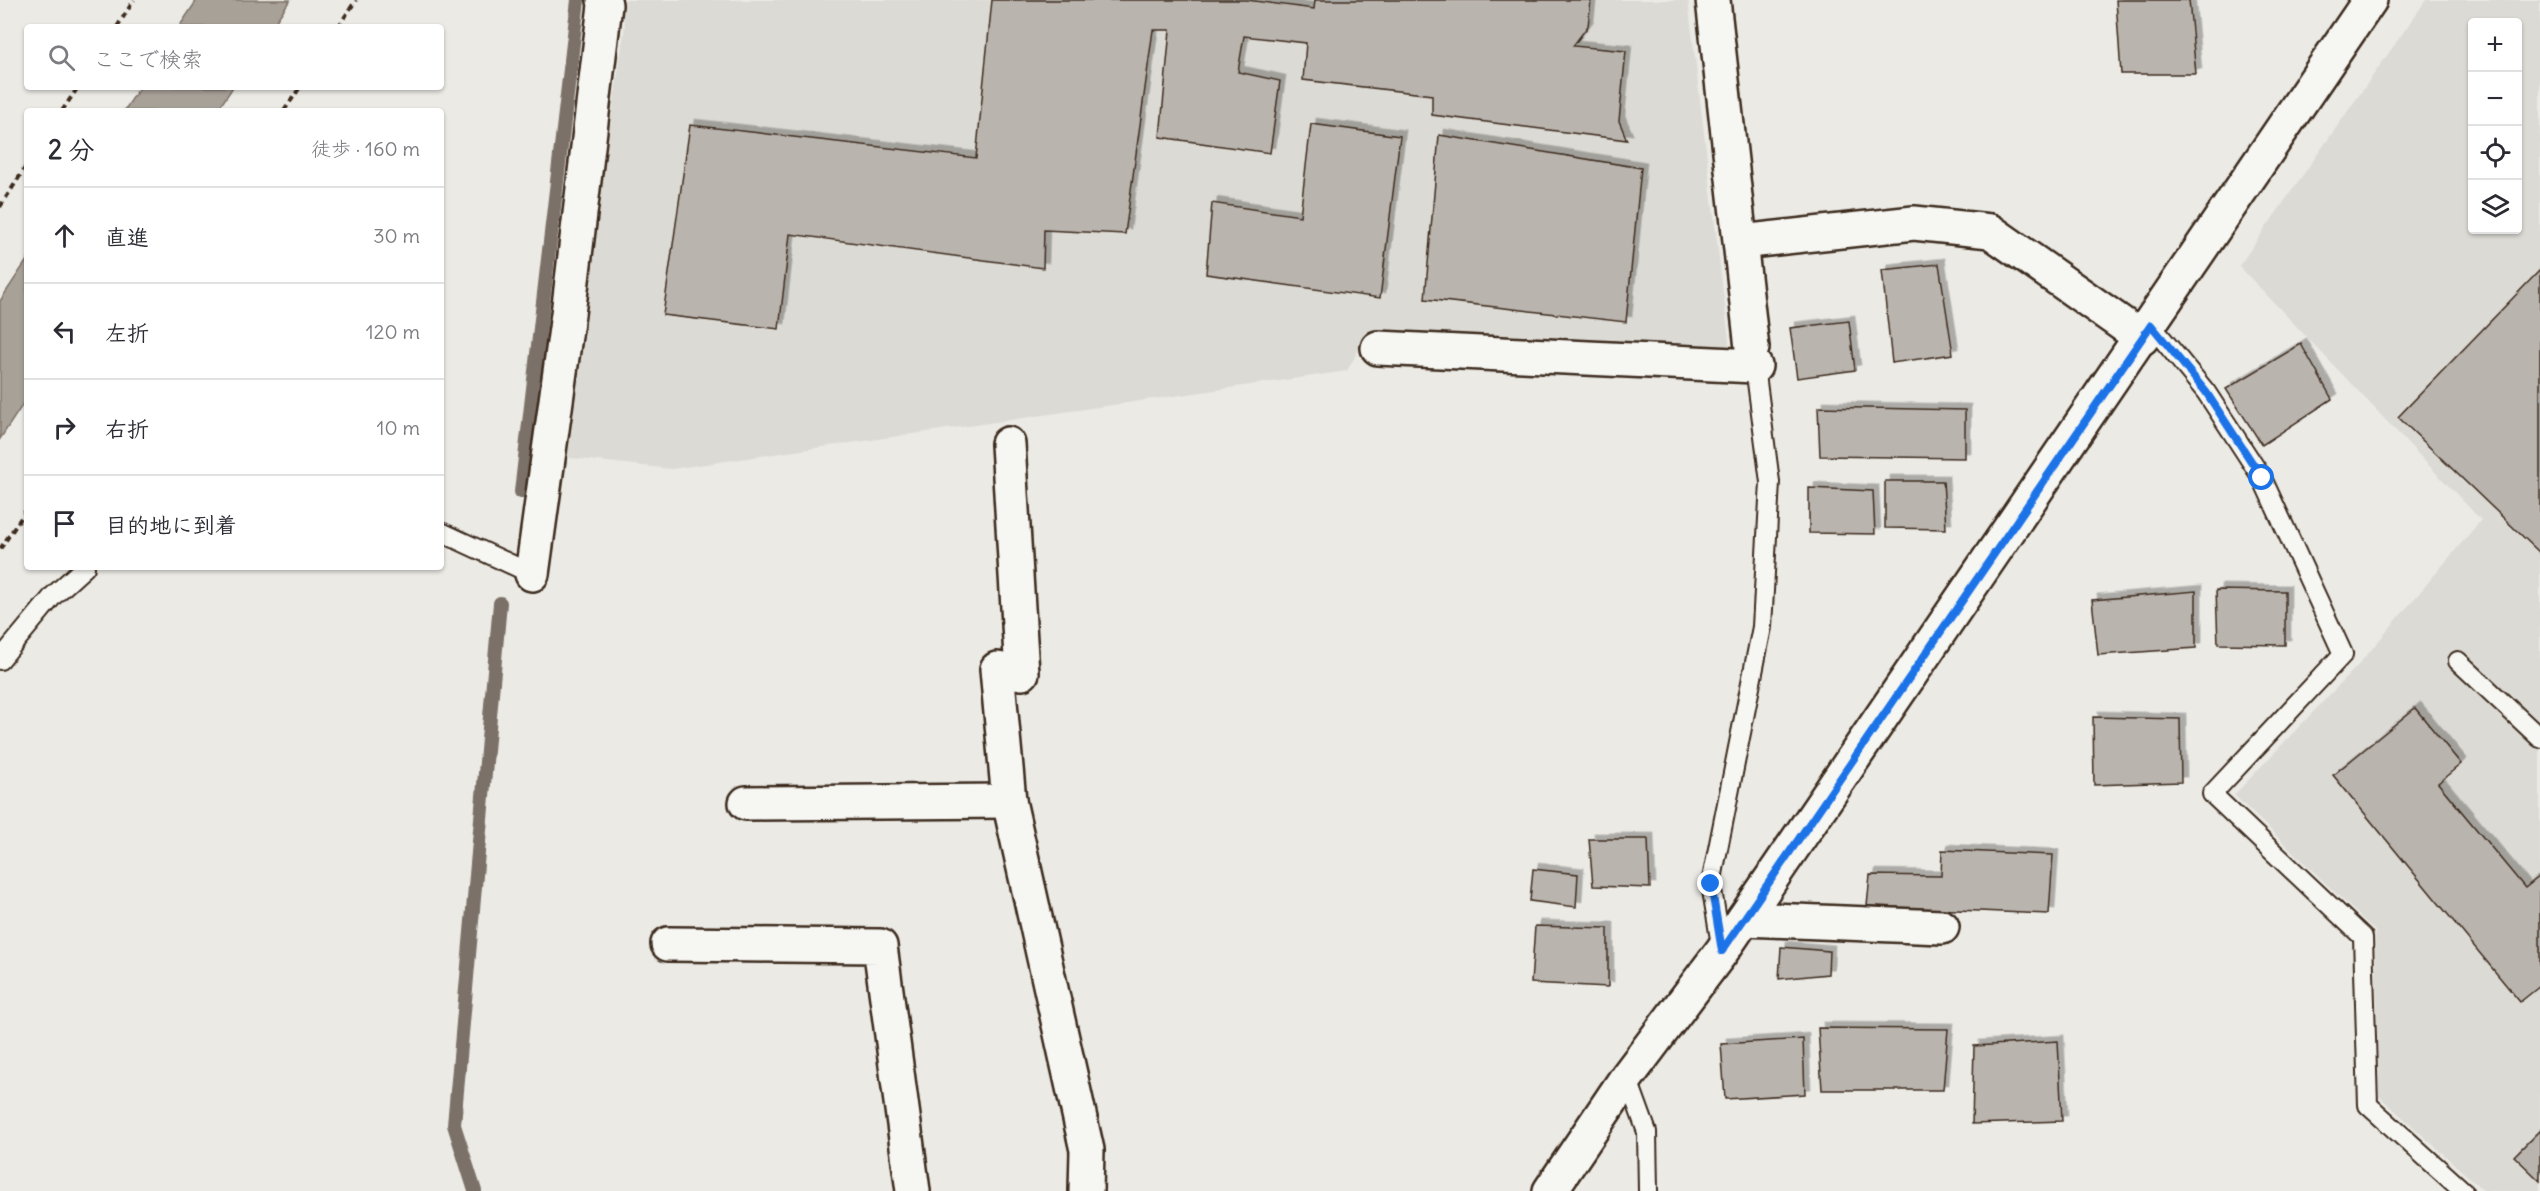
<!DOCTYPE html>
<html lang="ja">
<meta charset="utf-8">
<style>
:root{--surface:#fff;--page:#f2f2f3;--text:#2b2b33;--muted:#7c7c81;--line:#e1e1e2}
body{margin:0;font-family:Delius,"Klee One",sans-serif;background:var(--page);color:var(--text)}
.controls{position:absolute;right:18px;top:18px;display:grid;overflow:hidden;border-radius:6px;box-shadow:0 2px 4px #0004}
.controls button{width:54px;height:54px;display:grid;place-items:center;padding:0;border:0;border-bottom:2px solid var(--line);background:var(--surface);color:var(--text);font:30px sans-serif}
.stop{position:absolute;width:18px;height:18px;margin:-14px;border:4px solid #1a73e8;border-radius:50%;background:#fff}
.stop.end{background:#1a73e8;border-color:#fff;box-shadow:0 2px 6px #0008}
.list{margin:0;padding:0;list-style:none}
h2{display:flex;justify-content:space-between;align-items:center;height:78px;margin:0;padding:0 24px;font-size:26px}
h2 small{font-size:20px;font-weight:400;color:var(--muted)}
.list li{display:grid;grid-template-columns:39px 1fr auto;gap:18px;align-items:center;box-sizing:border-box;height:96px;padding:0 24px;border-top:2px solid var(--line)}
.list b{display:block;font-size:22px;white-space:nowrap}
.list em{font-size:20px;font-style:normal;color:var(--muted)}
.icon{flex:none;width:33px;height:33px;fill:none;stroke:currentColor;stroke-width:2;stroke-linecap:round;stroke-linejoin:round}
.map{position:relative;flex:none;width:2540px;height:1191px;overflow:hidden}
.search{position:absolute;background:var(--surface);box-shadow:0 2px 4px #0004;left:24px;top:24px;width:420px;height:66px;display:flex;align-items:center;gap:15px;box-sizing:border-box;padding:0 21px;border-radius:6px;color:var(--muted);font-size:22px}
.panel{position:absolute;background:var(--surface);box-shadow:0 2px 4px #0004;left:24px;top:108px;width:420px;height:462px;border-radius:6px}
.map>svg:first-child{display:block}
</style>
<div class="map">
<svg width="2540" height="1191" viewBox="0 0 2540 1191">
<defs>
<filter id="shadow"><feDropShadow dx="5.5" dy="-5.5" stdDeviation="0" flood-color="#0004"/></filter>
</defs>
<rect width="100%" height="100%" fill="#ebeae5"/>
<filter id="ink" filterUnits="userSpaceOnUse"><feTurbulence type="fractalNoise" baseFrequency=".0167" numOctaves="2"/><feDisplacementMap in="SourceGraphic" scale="12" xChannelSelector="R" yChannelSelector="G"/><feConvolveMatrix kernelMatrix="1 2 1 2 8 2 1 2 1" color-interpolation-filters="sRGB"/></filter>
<g filter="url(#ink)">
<g fill="#dcdad4" fill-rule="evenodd">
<polygon points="620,0 1688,0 1732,366 1460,347 1359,349 1347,371 671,469 562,457 625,25"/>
<path d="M2426 0H2540V1191H2484L2379 1096 2375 931 2234 795 2360 663 2481 520 2239 266ZM2472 22H2518V230H2472Z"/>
</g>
<g fill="#a8a198" stroke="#7c7167" stroke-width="1.5">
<polygon points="197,0 290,0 272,27 179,27"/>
<polygon points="140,87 233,87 217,111 124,111"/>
<polygon points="27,260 27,398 0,439 0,301"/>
</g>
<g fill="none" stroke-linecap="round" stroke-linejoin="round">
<g stroke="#7c7167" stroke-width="14">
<polyline points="521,492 578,0"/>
<polyline points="475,1191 454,1125 500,603"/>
</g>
</g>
<g fill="#bab4ae" stroke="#3b2a1e" stroke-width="1.5" filter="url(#shadow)">
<polygon points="992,0 1247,0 1314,9 1315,0 1591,0 1588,26 1573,46 1626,51 1619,121 1627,140 1432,115 1432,95 1303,80 1306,43 1244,36 1238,72 1280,81 1270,153 1160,137 1170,30 1153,30 1125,234 1044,230 1043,268 790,234 779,329 663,315 690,125 976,158"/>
<polygon points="2116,0 2189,0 2196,74 2121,74"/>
<polygon points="1311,124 1400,136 1380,298 1206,274 1212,203 1300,216"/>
<polygon points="1439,135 1641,168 1626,322 1425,299"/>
<polygon points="1939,264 1953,354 1892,363 1882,270"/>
<polygon points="2540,270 2540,553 2398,417"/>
<polygon points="1849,321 1855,370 1797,378 1790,328"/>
<polygon points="2301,344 2332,399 2262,445 2226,389"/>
<polygon points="1818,407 1965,410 1965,458 1820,456"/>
<polygon points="1885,481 1943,481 1946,529 1885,528"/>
<polygon points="1809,488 1873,491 1875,534 1809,533"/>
<polygon points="2216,590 2285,591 2285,645 2218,644"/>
<polygon points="2196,591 2196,648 2098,655 2092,600"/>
<polygon points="2415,708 2461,764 2438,783 2525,888 2540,876 2540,986 2520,1002 2333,775"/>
<polygon points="2093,717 2180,719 2181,782 2094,785"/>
<polygon points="1589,839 1648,839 1650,888 1593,886"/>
<polygon points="1942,850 2053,855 2049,914 1867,906 1870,875 1941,876"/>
<polygon points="1533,869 1578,874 1576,907 1530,901"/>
<polygon points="1535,926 1608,928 1608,987 1531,983"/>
<polygon points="1781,947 1829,951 1828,974 1779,979"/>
<polygon points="1818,1028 1948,1029 1943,1090 1822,1090"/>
<polygon points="1803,1039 1805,1094 1725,1099 1721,1044"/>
<polygon points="2058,1041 2062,1121 1972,1124 1974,1046"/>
<polygon points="2540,1130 2540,1181 2514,1156"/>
</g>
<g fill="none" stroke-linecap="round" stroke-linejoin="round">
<defs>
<g id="lane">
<polyline points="2151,325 2206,392 2262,478 2343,654 2212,794 2363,937 2368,1105 2463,1191"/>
<polyline points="441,532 532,574"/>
<polyline points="0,660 53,596 85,567"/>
<polyline points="2458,661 2540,738"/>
<polyline points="1722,951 1711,884 1762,627 1770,482 1754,359"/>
<polyline points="1627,1077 1647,1132 1648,1191"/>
</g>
<g id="street">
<polyline points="1713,0 1752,348"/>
<polyline points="1741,242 1914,223 1990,231 2142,338"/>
<polyline points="1378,348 1755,366"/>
<polyline points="1008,444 1022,673 997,669 1009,801 1087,1150 1086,1191"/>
<polyline points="532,574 568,314 605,5 604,0"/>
<polyline points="746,803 1009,801"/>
<polyline points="1744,919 1942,927"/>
<polyline points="668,944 880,946 913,1191"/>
</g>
<polyline id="secondary" points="1550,1191 1627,1077 1722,951 2370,0"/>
</defs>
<use href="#lane" stroke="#3b2a1e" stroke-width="22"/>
<use href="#street" stroke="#3b2a1e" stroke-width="38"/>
<use href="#secondary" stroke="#3b2a1e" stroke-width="38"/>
<g stroke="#3b2a1e" stroke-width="4" stroke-dasharray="6 4.5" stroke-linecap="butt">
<polyline points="117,27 134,0"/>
<polyline points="338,27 356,0"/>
<polyline points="62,111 78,87"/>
<polyline points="284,111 300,87"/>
<polyline points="0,207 27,165"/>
<polyline points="0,549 27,509"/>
</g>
<use href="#lane" stroke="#f6f6f2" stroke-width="18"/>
<use href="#street" stroke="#f6f6f2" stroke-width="33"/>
<use href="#secondary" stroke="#f6f6f2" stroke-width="33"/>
</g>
</g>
<g fill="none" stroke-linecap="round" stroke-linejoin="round" filter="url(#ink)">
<polyline stroke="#1a73e8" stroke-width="8" points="1711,884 1722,951 2151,325 2206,392 2262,478"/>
</g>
</svg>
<div class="controls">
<button>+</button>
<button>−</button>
<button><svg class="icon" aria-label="locate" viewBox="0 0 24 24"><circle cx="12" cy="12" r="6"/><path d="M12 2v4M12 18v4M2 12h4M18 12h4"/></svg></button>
<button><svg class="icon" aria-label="layers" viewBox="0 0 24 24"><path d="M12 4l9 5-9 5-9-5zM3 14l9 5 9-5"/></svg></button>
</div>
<div class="stop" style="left:2262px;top:478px"></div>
<div class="stop end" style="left:1711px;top:884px"></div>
<div class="search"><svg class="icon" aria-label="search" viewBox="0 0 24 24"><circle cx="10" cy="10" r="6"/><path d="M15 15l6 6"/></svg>ここで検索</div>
<section class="panel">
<h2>2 分<small>徒歩 · 160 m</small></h2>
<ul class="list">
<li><svg class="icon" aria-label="ahead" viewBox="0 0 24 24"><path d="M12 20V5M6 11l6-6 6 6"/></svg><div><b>直進</b></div><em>30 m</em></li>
<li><svg class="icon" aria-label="left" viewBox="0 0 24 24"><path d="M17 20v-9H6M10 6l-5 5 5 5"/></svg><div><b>左折</b></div><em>120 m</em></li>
<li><svg class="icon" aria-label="right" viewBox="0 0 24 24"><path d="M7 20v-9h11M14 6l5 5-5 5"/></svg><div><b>右折</b></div><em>10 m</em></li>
<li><svg class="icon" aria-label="arrive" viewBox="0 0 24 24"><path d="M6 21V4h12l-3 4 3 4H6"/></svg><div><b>目的地に到着</b></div></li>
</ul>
</section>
</div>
